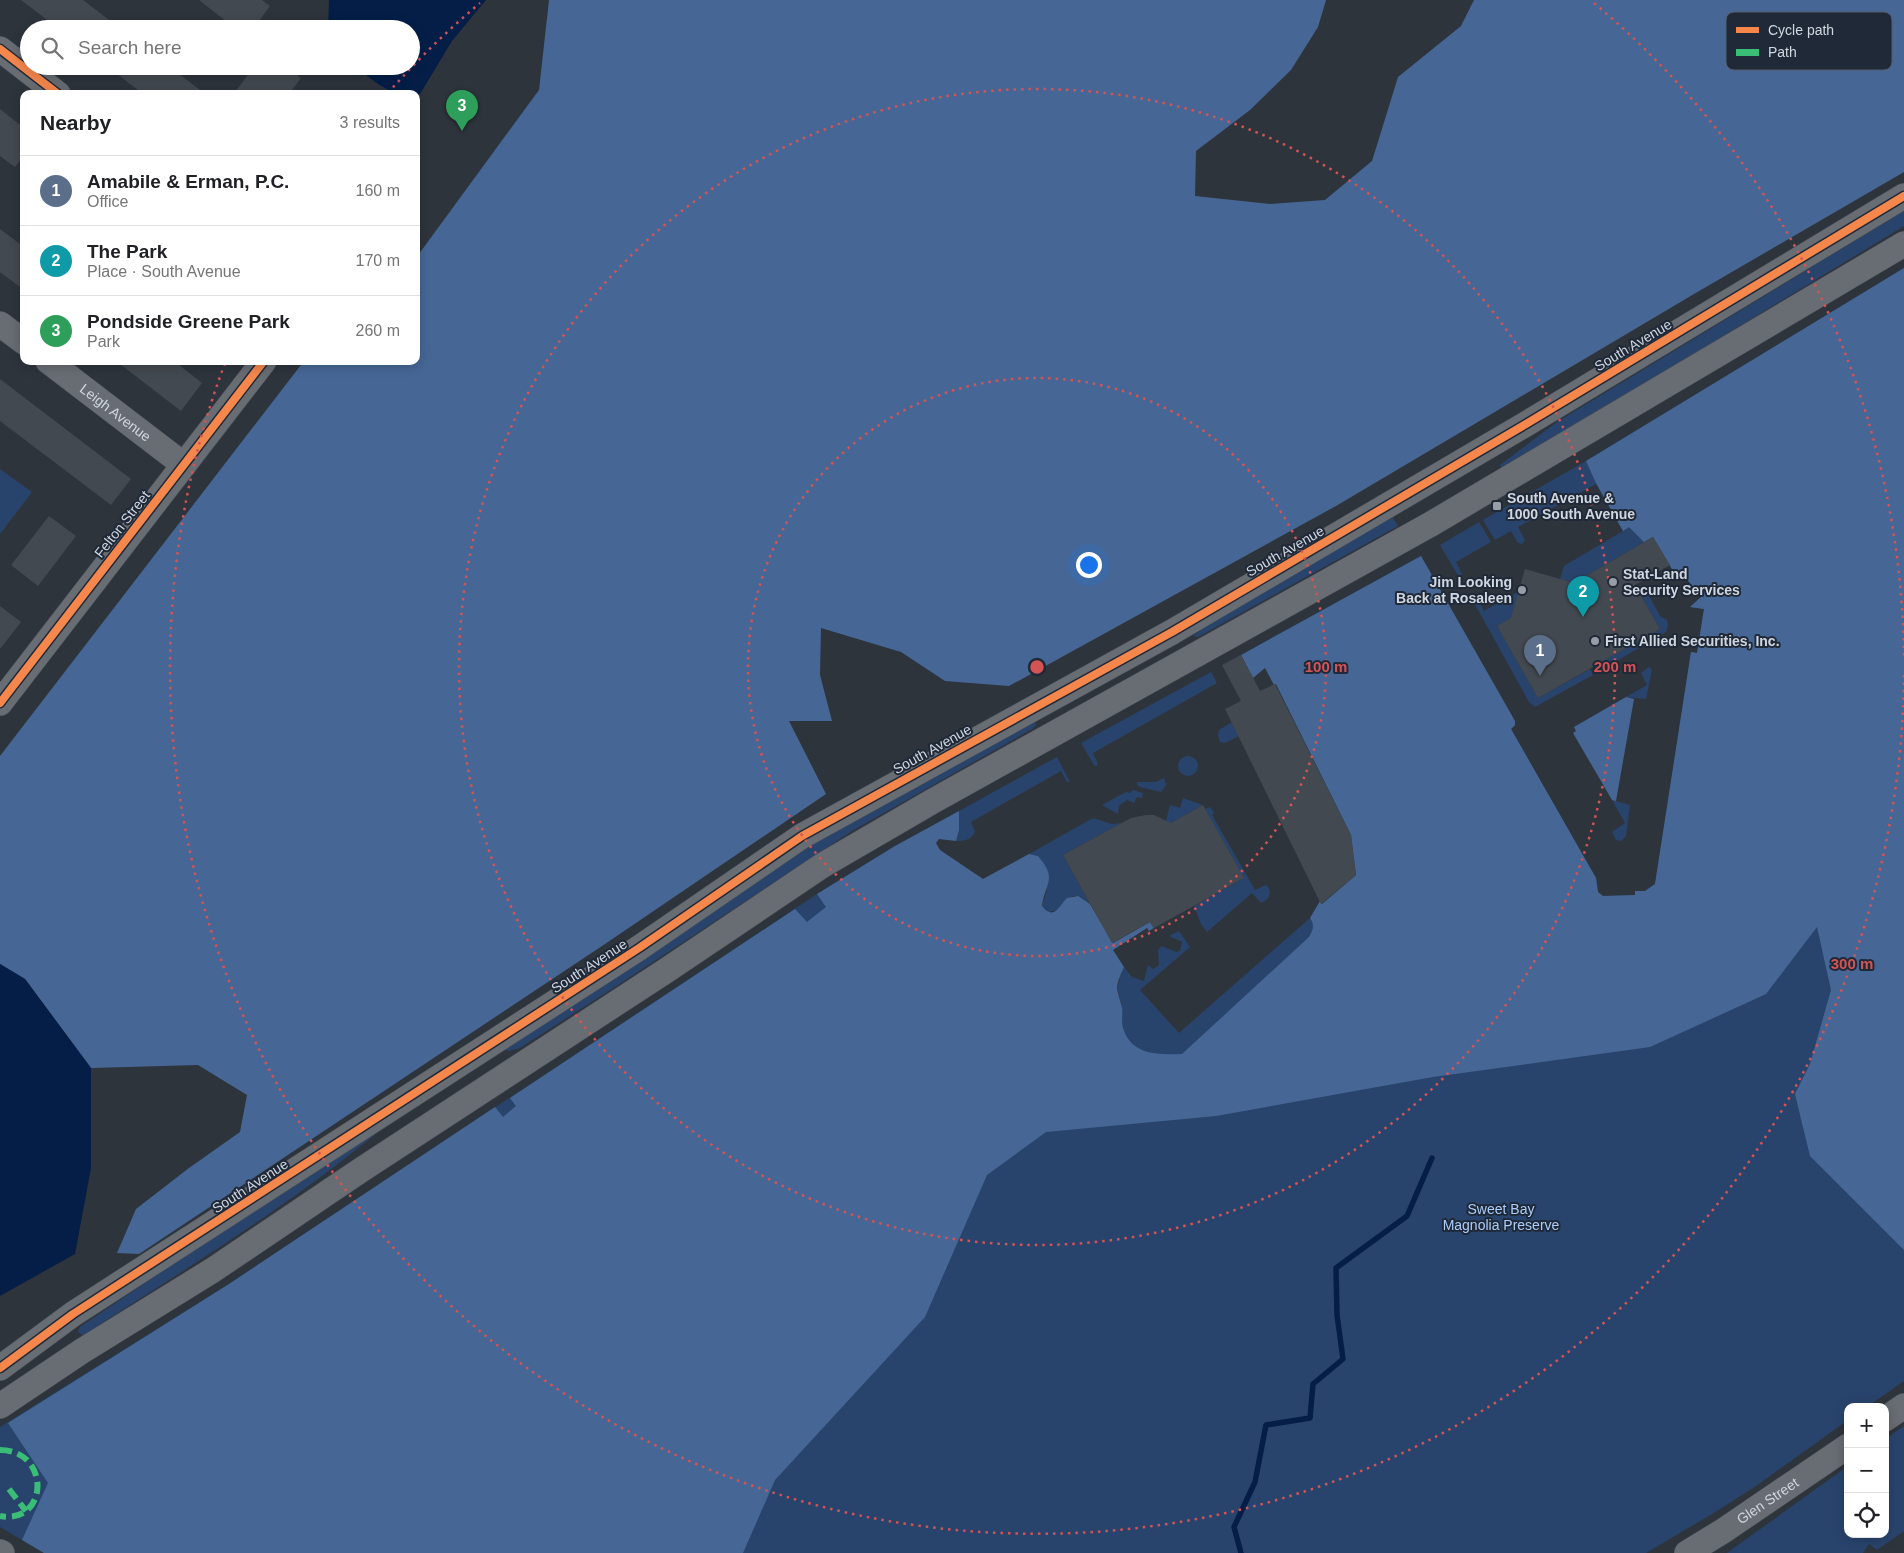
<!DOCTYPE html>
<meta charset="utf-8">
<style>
:root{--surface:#fff;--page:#f6f6f6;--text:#202124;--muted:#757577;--line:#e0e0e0;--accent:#111827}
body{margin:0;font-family:Helvetica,sans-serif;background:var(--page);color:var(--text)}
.controls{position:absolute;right:15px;bottom:15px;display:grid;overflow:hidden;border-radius:10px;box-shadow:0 2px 12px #0003}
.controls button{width:45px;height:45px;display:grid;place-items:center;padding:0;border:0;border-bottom:1px solid var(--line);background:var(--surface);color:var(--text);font:25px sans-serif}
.you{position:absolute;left:1088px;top:564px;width:18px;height:18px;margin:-12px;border:4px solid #fff;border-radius:50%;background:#1a73e8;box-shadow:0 0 0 8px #1a73e833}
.badge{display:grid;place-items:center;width:32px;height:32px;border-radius:50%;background:var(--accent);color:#fff;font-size:16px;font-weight:700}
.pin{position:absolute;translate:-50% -41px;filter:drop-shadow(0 1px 2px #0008)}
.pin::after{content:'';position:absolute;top:26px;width:18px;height:15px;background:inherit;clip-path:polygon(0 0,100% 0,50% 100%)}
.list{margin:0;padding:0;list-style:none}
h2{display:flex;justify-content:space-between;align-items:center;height:65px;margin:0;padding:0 20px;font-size:21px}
h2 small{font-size:16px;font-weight:400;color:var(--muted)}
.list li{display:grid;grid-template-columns:32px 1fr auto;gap:15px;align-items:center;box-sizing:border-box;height:70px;padding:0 20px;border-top:1px solid var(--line)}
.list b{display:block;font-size:19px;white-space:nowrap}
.list p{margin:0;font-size:16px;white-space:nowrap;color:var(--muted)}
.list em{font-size:16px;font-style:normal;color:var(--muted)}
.icon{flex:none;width:28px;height:28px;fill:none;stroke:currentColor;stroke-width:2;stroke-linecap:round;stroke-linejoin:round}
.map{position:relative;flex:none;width:1904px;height:1553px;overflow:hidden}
.search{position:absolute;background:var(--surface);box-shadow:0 2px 12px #0003;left:20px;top:20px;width:400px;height:55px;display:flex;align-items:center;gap:12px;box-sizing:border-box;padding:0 18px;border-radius:28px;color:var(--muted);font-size:19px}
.panel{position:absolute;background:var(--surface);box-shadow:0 2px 12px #0003;left:20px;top:90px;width:400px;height:275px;border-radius:10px}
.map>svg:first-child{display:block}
</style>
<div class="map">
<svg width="1904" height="1553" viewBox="0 0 1904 1553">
<rect width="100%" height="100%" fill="#2e343c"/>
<g fill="#29446c">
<polygon points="1904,211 1904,226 1569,430 1502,469 1500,465 1557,422"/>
<path d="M1904 268V1381L1867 1407H1848V1420L1756 1486 1717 1511 1646 1553H44L0 1527V1427L229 1284 817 894 895 846 1122 1006C1116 988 1117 984 1124 967L1132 977 1144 981 1148 965 1153 969 1159 965 1158 950 1162 946 1176 952 1180 951 1182 942 1169 936 1179 931 1190 947 1140 990 1179 1033 1310 918C1315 924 1314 929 1310 935L1356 875 1351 835 1257 646 1421 556 1515 721V725L1511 729 1596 878 1598 892 1603 896 1635 895V891H1645L1655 884 1691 652 1697 653 1704 609 1690 607 1701 597 1682 573 1676 576 1653 537 1574 583 1560 579 1564 566 1623 531 1596 484 1518 527 1525 540 1522 544 1518 543 1511 531 1495 540 1483 520 1586 461Z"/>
<polygon points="0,469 32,492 0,534"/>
<polygon points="1393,518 1398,526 1198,637 1193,636 1233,607 1372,526"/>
<polygon points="1479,522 1491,542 1456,562 1462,574 1459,577 1440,545"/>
<polygon points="1647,592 1660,616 1667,620 1668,626 1666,632 1603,669 1600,663 1660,629 1641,595"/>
<polygon points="1516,593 1542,601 1497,626 1538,698 1590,669 1593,675 1535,707 1529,702 1472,599 1473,597 1477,598 1484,611"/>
<polygon points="1649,667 1652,669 1646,699 1626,697 1647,685 1641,673"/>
<polygon points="1211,672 1217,683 1093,753 1098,764 1096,766 1094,765 1081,743"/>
<polygon points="1035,721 1036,725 1032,729 852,831 615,987 526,1044 520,1048 508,1051 505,1049 816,840"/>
<polygon points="1232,722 1239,736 1225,743 1220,742 1218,735 1219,730"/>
<circle cx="1188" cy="766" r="10"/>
<path d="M1057 757 1070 782H1067L1061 771 971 822 975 832C971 840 965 841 956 841L959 830V811Z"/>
<polygon points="1164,778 1166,785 1161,792 1140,787 1137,785 1137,782 1156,782"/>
<polygon points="1133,790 1143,793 1142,798 1137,797 1134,803 1127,800 1119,806 1118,814 1102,805 1126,792 1130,793"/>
<polygon points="1183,798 1203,805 1169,824 1166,821 1170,805 1180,808"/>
<polygon points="1612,800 1630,805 1626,836 1621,841 1616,840 1612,832 1625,823"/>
<path d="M1210 807 1214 813 1212 815 1255 890 1266 885C1273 891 1270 900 1261 903L1252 893 1207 932 1201 924 1194 906 1244 878 1205 809Z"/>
<path d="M1093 818 1112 824 1122 823 1063 855 1090 904C1073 890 1070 896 1058 910L1049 912 1042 907 1047 890 1038 856 1029 854Z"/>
<path d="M384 1127C291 1205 187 1268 85 1334L82 1335 78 1332 80 1327 240 1219H244L252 1212Z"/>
<polygon points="1904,1426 1904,1531 1877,1550 1869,1544 1863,1553 1727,1553 1848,1466 1848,1534 1885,1534 1885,1439"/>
</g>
<g fill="#466795">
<polygon points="549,0 1326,0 1318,27 1291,70 1250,110 1196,151 1195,196 1270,204 1325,200 1372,161 1398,77 1461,26 1474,0 1904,0 1904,172 1694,294 1336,506 1009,686 945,681 901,652 821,628 820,675 832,721 789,721 826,794 605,944 139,1254 117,1253 136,1209 189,1168 240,1132 247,1095 198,1065 91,1068 25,979 0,964 0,756 304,361 416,361 416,258 539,90"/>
<path d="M1904 268V1250L1810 1156 1795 1094 1810 1064 1831 990 1817 927 1766 994 1650 1047 1433 1077 1216 1116 1046 1132 987 1175 925 1317 775 1480 743 1553H44L22 1540 48 1483 8 1423 229 1284 495 1107 503 1117 516 1106 510 1098 795 909 807 922 826 907 817 894 895 846 959 811V830L956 841 939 839 936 843 940 850 983 879 1029 854 1038 856C1058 879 1045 883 1042 906 1054 921 1059 906 1067 898L1078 896 1090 904 1113 943 1150 922 1154 928 1149 931 1147 928 1113 950 1124 967C1121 975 1115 984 1118 993 1119 998 1121 1003 1122 1008 1123 1015 1121 1022 1123 1028 1131 1055 1158 1055 1182 1054L1309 937C1313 930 1315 925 1310 918L1320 901 1322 904 1356 875 1351 835 1279 690 1276 684 1274 685 1265 668 1253 678 1241 655 1421 556 1515 721V725L1511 729 1596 878 1598 892 1603 896 1635 895V891H1645L1655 884 1691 652 1697 653 1704 609 1690 607 1701 597 1682 573 1676 576 1653 537 1644 542 1629 527 1623 531 1596 483 1586 461Z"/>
<polygon points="1626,697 1634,699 1616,801 1612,800 1573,733 1576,731 1574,727"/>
</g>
<g fill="#041e48">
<polygon points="329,0 486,0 452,41 420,94 395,94 378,84 354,66 411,66 411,29 328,29"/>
<polygon points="0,964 25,979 91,1068 91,1168 75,1254 0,1296"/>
</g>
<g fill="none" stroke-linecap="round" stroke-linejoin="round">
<polyline stroke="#041e48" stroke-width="5.5" points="1241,1553 1234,1527 1255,1482 1266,1425 1310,1418 1313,1384 1343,1359 1337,1315 1336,1268 1407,1216 1432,1158"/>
</g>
<g fill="#434950">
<polygon points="21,0 83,0 121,29 59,29"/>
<polygon points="199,0 262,0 270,6 253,29 236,29"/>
<polygon points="107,66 169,66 205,94 143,94"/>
<polygon points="254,66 285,66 301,78 289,94 234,94"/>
<polygon points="0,109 24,128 24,156 15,167 0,156"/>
<polygon points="0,229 24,247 24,290 0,272"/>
<polygon points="116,361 174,361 202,383 181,411"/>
<polygon points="0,379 131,479 111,505 0,421"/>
<polygon points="49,516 76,536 38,586 11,565"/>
<polygon points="1653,537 1670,565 1635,585 1660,629 1538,698 1497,626 1511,618 1525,569 1574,583"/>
<polygon points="0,606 21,622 0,649"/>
<polygon points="1241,655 1260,691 1275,684 1351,835 1356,875 1321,904 1225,709 1241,701 1222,665"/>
<polygon points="1203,805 1244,878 1154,928 1150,922 1112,943 1063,855 1131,818 1146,815 1154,815 1171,823"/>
</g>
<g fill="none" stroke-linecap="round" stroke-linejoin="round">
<defs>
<g id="minor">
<polyline points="0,49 58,94"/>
<polyline points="0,324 24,342"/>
<path id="s1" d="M48 361 184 465"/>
<polyline points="0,703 264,361"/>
<polyline points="0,1368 73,1314 639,948 802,836 1172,632 1526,424 1904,196"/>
<polyline points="0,1406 82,1351 213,1270 361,1170 667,970 823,865 933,801 1431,524 1904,244"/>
<polyline points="1885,1419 1904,1406"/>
<polyline points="0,1552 2,1553"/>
<path id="s2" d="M1687 1553 1723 1531 1848 1446"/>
</g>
</defs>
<use href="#minor" stroke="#4c5158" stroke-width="26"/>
<use href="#minor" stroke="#686d73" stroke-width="25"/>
<g stroke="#3abd76" stroke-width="6" stroke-dasharray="12 6" stroke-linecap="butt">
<path d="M0 1450C51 1450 49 1525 0 1516"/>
<polyline points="9,1489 26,1511"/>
</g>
<defs>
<g id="cycleway">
<polyline points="0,49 58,94"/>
<polyline points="0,703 264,361"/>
<polyline points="0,1368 73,1314 639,948 802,836 1172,632 1526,424 1904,196"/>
</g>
</defs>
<use href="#cycleway" stroke="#1f2938" stroke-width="11"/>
<use href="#cycleway" stroke="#f5874c" stroke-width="8"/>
</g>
<g fill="none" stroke="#d45456" stroke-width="2.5" stroke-dasharray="2.5 5">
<circle cx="1037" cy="667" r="289"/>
<circle cx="1037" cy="667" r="578"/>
<path d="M1904 675A867 867 0 1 1 225 363M388 93A867 867 0 0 1 480 3M1594 3A867 867 0 0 1 1904 659"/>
</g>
<g fill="#979ea7" stroke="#1f2938" stroke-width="2">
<rect x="1492" y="501" width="10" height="10" rx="2.5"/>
<circle cx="1613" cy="582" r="5"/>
<circle cx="1522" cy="590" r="5"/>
<circle cx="1595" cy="641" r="5"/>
</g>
<g text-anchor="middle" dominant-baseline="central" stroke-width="4" stroke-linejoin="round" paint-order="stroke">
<g font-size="14" fill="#d0d7e1" stroke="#1f2938">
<text transform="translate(1633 345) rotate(-31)">South Avenue</text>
<text stroke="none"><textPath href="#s1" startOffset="85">Leigh Avenue</textPath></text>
<text transform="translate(122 524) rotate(-52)">Felton Street</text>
<text transform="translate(1285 551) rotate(-30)">South Avenue</text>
<text transform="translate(932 749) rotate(-29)">South Avenue</text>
<text transform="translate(589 966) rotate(-33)">South Avenue</text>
<text transform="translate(250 1186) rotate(-33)">South Avenue</text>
<text stroke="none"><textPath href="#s2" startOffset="96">Glen Street</textPath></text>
</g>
<g font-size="14" font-weight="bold" fill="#d0d7e1" stroke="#1f2938" text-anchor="start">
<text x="1507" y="498">South Avenue &amp;<tspan x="1507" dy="16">1000 South Avenue</tspan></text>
<text x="1623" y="574">Stat-Land<tspan x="1623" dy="16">Security Services</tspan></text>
<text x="1512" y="582" text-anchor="end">Jim Looking<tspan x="1512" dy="16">Back at Rosaleen</tspan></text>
<text x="1605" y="641">First Allied Securities, Inc.</text>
</g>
<g font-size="14" fill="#acccfa" stroke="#1f2938">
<text x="1501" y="1209">Sweet Bay<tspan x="1501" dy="16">Magnolia Preserve</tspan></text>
</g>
</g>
<rect x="1726" y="12" width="166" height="58" rx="8" fill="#1f2938" stroke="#545d6b" stroke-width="1"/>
<rect x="1736" y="27" width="23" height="6" fill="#f5874c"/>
<rect x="1736" y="49" width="23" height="7" fill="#3abd76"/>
<g font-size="14" fill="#d0d7e1">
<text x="1768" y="35">Cycle path</text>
<text x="1768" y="57">Path</text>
</g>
<circle cx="1037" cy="667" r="8" fill="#d45456" stroke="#1f2938" stroke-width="2.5"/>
<g font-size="15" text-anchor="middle" font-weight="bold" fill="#d45456" stroke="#1f2938" stroke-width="4" stroke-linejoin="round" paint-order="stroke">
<text x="1326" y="672">100 m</text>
<text x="1615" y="672">200 m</text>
<text x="1852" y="969">300 m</text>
</g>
</svg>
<div class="controls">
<button>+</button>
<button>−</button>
<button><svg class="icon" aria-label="locate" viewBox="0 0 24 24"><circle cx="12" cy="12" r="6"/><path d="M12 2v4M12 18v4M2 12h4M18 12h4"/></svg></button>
</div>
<div class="you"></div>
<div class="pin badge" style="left:1540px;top:676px;background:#5c6f8a">1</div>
<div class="pin badge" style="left:1583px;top:617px;background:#0f9aa8">2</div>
<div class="pin badge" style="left:462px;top:131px;background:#2e9e5b">3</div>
<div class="search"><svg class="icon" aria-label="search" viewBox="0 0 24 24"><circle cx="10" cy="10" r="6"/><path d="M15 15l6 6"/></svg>Search here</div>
<section class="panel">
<h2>Nearby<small>3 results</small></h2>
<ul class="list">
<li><span class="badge" style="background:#5c6f8a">1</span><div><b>Amabile &amp; Erman, P.C.</b><p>Office</p></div><em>160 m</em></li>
<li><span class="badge" style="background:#0f9aa8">2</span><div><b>The Park</b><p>Place · South Avenue</p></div><em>170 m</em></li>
<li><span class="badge" style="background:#2e9e5b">3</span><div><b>Pondside Greene Park</b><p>Park</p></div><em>260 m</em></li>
</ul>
</section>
</div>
